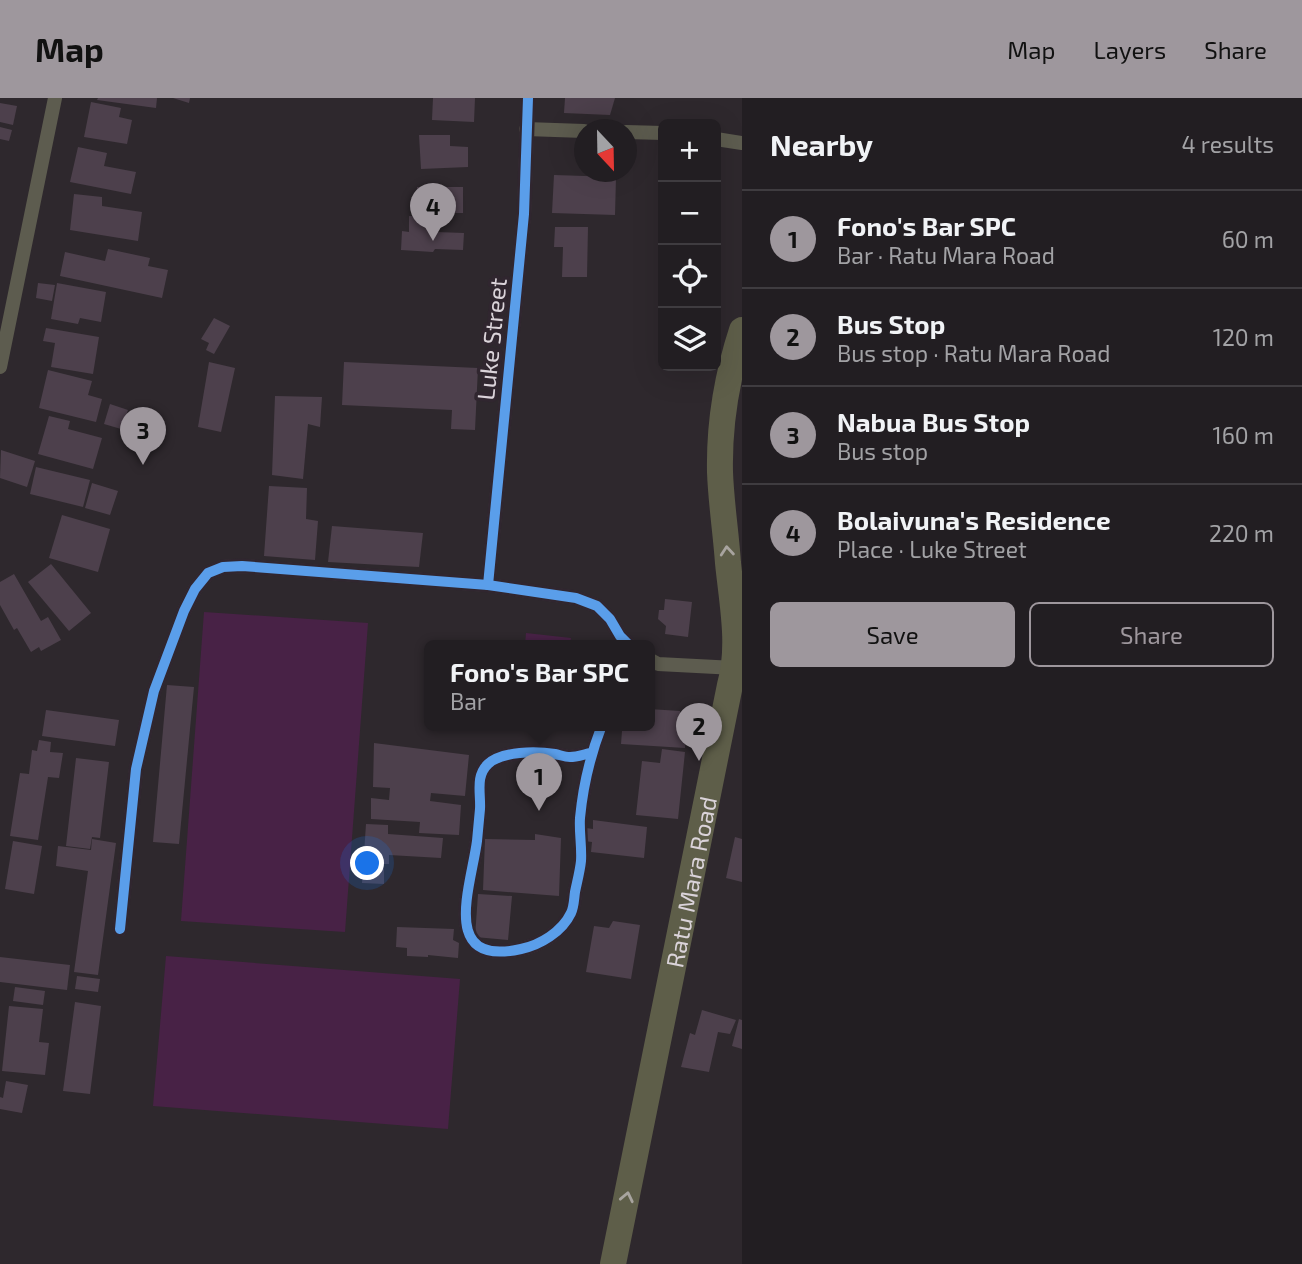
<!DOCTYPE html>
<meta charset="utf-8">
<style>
:root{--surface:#221e22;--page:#2a272a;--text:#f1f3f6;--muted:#a2a2a5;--line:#3f3c40;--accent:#9e979d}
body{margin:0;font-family:"Exo 2",sans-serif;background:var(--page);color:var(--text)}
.controls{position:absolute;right:21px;top:21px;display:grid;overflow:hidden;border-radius:10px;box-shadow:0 7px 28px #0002}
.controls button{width:63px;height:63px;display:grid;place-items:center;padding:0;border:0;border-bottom:2px solid var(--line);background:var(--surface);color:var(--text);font:35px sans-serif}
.compass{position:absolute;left:574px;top:21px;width:63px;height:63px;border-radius:50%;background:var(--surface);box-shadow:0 7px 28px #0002;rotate:158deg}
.you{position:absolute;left:368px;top:766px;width:24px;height:24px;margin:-18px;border:5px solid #fff;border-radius:50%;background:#1a73e8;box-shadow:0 0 0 10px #1a73e833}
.badge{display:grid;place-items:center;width:46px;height:46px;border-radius:50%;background:var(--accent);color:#111;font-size:23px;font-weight:700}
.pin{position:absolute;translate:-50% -58px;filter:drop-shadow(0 2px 4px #0008)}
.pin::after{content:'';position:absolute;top:37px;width:24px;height:21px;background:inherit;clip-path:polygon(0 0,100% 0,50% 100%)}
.popup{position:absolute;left:424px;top:542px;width:231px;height:91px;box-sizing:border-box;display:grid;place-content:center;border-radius:10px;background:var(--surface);filter:drop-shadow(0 2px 5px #0005);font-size:23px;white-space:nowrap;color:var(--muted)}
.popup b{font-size:26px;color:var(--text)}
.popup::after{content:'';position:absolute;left:50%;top:100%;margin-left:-14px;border:14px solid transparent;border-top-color:var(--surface)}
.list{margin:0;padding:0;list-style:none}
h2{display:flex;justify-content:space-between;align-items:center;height:91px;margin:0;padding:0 28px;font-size:30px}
h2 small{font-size:23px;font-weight:400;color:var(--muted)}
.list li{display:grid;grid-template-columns:46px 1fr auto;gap:21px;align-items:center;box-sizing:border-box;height:98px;padding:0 28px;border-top:2px solid var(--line)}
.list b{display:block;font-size:26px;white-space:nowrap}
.list p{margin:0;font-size:23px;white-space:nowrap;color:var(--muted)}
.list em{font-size:23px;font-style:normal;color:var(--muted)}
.actions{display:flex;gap:14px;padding:21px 28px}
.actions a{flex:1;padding:16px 0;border:2px solid var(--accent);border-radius:10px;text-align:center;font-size:24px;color:var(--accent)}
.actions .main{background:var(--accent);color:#111}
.icon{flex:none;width:38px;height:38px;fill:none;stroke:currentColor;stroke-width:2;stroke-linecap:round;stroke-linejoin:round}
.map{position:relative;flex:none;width:742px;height:1166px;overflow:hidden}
header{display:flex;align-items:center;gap:42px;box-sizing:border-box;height:98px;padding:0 35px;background:var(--accent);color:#111}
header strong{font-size:33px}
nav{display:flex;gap:38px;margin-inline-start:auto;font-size:24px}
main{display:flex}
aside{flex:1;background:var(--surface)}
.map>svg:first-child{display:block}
</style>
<header>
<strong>Map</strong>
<nav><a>Map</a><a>Layers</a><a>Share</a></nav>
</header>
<main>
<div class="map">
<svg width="742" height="1166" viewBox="0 0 742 1166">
<rect width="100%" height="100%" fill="#2e282d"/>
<g fill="#482246">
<polygon points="204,514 368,525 345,834 181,823"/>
<polygon points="526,535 571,540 570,547 525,547"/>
<polygon points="166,858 460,881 448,1031 153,1008"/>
</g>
<g fill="#4d404c">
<polygon points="98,0 157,0 156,10 97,2"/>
<polygon points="173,0 190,0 189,5"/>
<polygon points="433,0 475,0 474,24 432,22"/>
<polygon points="565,0 615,0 610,17 564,15"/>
<polygon points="91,4 121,10 119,19 132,22 127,46 84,39"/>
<polygon points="0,5 17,8 13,27 0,24"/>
<polygon points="0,29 12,32 9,43 0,41"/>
<polygon points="419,37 450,37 450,48 468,49 468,69 421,71"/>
<polygon points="78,49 107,55 104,68 136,74 131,96 70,84"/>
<polygon points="554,77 616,79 615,117 552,115"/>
<rect x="417" y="89" width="46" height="26"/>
<polygon points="74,96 102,99 102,108 142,114 138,143 70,132"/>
<polygon points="409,118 438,119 437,134 464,135 463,152 435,151 433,154 401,152 402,133 409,134"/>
<polygon points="555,129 588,129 587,179 562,179 563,149 554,149"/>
<polygon points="108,151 150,160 148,168 168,172 162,200 60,178 65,154 105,163"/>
<polygon points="38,185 55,187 52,203 36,200"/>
<polygon points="57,185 106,194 101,224 80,220 78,226 51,221"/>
<polygon points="214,220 230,228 214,256 206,252 209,245 201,241"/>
<polygon points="46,230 99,239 93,276 51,269 55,245 43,243"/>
<polygon points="209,264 235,270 221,334 198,329"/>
<polygon points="344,264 478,270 475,332 451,331 452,312 342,307"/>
<polygon points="48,272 92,283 88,297 102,301 96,324 39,310"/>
<polygon points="275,298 322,299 320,329 308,326 303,381 272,377"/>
<polygon points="110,306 128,312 121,331 104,326"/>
<polygon points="49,318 70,323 68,331 102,340 93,371 38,356"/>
<polygon points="1,352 35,363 27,389 0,380"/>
<polygon points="36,369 90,382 83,409 30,396"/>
<polygon points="92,385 118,393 110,417 85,410"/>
<polygon points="269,388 307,390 306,421 318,423 315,462 264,458"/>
<polygon points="62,417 110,431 98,474 49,460"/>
<polygon points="332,428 423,435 419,469 328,464"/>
<polygon points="51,466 91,515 69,533 28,484"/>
<polygon points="14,476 41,523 48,519 61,542 41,553 39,549 31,554 17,530 14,532 0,507 0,484"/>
<polygon points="665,501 692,504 688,539 665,536 666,528 658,521 659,512 664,512"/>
<polygon points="167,587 194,589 179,746 153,744"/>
<polygon points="649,611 680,613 680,618 687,618 685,650 621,646 622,633 630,633 630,627 649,627"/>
<polygon points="46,612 119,622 115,648 42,638"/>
<polygon points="39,642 51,644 50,654 63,655 59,680 48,679 38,742 10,738 20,675 29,676 32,652 37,653"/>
<polygon points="374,645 469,657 465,698 431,695 430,703 461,707 459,737 419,735 420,724 371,721 371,700 389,702 390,690 373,689"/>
<polygon points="662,651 685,654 678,721 636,717 642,663 660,665"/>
<polygon points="76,660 109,664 100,740 92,739 90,751 66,748"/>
<polygon points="593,722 647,729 644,760 591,754 592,744 584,743 586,730 593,731"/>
<polygon points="366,726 388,727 388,736 443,740 441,760 389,757 389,766 384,766 384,786 362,785"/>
<polygon points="535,736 561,740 559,798 483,792 485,741 535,742"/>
<polygon points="735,739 742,741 742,784 726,780"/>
<polygon points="92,741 116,745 98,877 74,874 88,773 56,768 58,748 91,752"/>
<polygon points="13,743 42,748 34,796 5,791"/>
<polygon points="478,796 512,798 508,842 475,839"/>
<polygon points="613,823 640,827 631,881 586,874 594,828 609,830"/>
<polygon points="397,829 454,831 453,842 459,845 458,860 428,857 428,859 407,858 407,850 396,849"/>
<polygon points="0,859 70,867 67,892 0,884"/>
<polygon points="77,878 100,881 98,894 75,891"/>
<polygon points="15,889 45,893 43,907 13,903"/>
<polygon points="75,904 101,908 90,996 63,993"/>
<polygon points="9,908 43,911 39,944 49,945 45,977 2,973"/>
<polygon points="702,912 736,922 730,936 718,934 709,974 681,969 690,935 695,937"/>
<polygon points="739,921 742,922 742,951 732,948"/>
<polygon points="6,983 28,987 22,1015 0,1011 0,999 3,1000"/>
</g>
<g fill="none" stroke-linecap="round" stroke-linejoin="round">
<g stroke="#5d5c4f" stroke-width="14">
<polyline points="526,31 584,33"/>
<polyline points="626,34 663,35"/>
<polyline points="716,41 742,45"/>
<polyline points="0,269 55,0"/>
<polyline points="488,487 524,116 528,0"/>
<polyline points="649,561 658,566 735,570"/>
<path d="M591 655C585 656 577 659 570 659 565 659 560 657 555 656 536 653 502 653 488 666 475 678 481 696 480 711 479 722 478 733 477 743 471 789 439 869 521 851 540 847 562 834 571 815 574 809 574 801 575 794 577 784 580 773 581 763 582 749 579 734 580 720 583 688 590 658 602 627"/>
<polyline points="120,831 136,671 154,593 184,513 195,491 208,475 223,469 242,468 488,487 576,500 597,508 610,521 620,538 629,547"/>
</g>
<path stroke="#5e5e49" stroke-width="26" id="s1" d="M613 1166 730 587C741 548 732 505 728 465 726 435 721 404 720 374 719 326 727 278 742 232"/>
<defs>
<g id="cycleway">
<polyline points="488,487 524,116 528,0"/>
<path d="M591 655C585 656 577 659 570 659 565 659 560 657 555 656 536 653 502 653 488 666 475 678 481 696 480 711 479 722 478 733 477 743 471 789 439 869 521 851 540 847 562 834 571 815 574 809 574 801 575 794 577 784 580 773 581 763 582 749 579 734 580 720 583 688 590 658 602 627"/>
<polyline points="120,831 136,671 154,593 184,513 195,491 208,475 223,469 242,468 488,487 576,500 597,508 610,521 620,538 629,547"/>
</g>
</defs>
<use href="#cycleway" stroke="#30262f" stroke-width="15"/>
<use href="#cycleway" stroke="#5a9eea" stroke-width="10"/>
</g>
<defs><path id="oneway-chevron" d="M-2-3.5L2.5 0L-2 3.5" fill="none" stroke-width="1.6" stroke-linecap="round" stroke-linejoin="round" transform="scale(1.75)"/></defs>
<g stroke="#a8a49f">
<use href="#oneway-chevron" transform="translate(727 453) rotate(-95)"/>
<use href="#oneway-chevron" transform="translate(627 1099) rotate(-78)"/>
</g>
<g text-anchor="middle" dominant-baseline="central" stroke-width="7" stroke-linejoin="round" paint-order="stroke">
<g font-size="24" fill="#dad3d9" stroke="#30262f">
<text transform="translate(491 241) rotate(-84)">Luke Street</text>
<text stroke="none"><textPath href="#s1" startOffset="390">Ratu Mara Road</textPath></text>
</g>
</g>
</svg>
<div class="controls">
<button>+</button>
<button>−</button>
<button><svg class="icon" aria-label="locate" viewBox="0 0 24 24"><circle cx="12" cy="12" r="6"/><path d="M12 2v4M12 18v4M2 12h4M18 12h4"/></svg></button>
<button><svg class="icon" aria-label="layers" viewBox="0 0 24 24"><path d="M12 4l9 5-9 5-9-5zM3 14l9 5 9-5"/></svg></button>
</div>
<svg class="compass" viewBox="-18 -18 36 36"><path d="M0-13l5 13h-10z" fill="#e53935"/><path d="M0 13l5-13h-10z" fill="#a2a2a5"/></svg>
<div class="you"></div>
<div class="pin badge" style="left:539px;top:713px">1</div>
<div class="popup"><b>Fono's Bar SPC</b>Bar</div>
<div class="pin badge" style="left:699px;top:663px">2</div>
<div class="pin badge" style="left:143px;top:367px">3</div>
<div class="pin badge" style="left:433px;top:143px">4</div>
</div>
<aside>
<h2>Nearby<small>4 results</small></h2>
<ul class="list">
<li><span class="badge">1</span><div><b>Fono's Bar SPC</b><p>Bar · Ratu Mara Road</p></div><em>60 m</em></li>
<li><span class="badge">2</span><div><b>Bus Stop</b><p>Bus stop · Ratu Mara Road</p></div><em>120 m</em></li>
<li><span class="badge">3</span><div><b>Nabua Bus Stop</b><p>Bus stop</p></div><em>160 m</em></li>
<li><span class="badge">4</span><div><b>Bolaivuna's Residence</b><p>Place · Luke Street</p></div><em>220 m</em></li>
</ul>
<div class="actions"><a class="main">Save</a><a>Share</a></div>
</aside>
</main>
